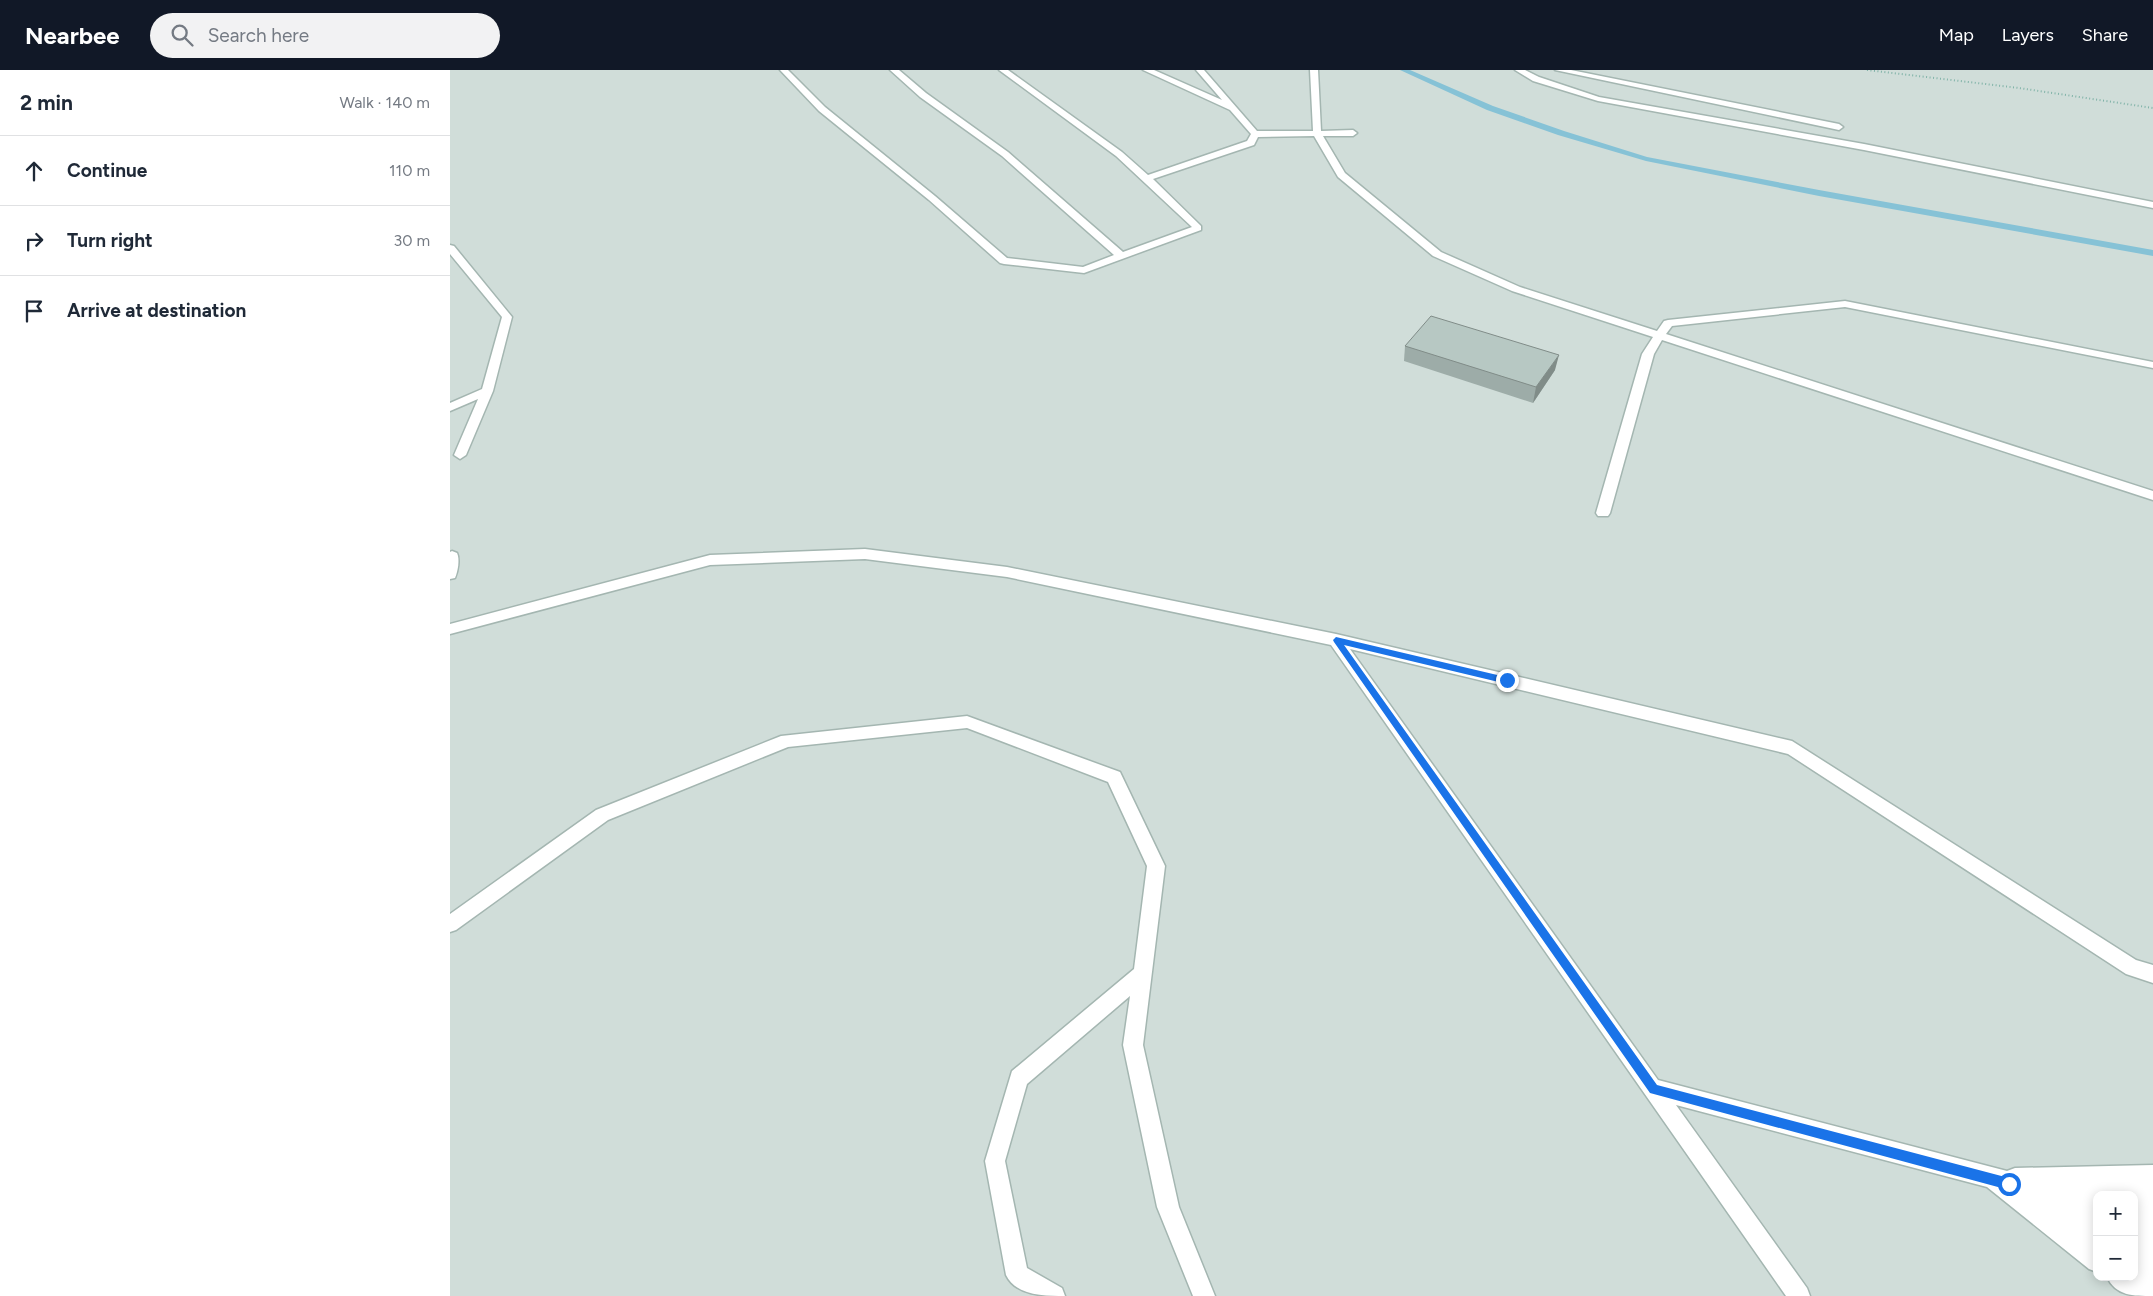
<!DOCTYPE html>
<meta charset="utf-8">
<style>
:root{--surface:#fff;--page:#f2f2f3;--text:#1f2937;--muted:#747a83;--line:#e0e1e3;--accent:#111827}
body{margin:0;font-family:Figtree,sans-serif;background:var(--page);color:var(--text)}
.controls{position:absolute;right:15px;bottom:15px;display:grid;overflow:hidden;border-radius:10px;box-shadow:0 2px 12px #0003}
.controls button{width:45px;height:45px;display:grid;place-items:center;padding:0;border:0;border-bottom:1px solid var(--line);background:var(--surface);color:var(--text);font:25px sans-serif}
.stop{position:absolute;width:15px;height:15px;margin:-11px;border:4px solid #1a73e8;border-radius:50%;background:#fff}
.stop.end{background:#1a73e8;border-color:#fff;box-shadow:0 1px 5px #0008}
.list{margin:0;padding:0;list-style:none}
h2{display:flex;justify-content:space-between;align-items:center;height:65px;margin:0;padding:0 20px;font-size:21px}
h2 small{font-size:16px;font-weight:400;color:var(--muted)}
.list li{display:grid;grid-template-columns:32px 1fr auto;gap:15px;align-items:center;box-sizing:border-box;height:70px;padding:0 20px;border-top:1px solid var(--line)}
.list b{display:block;font-size:19px;white-space:nowrap}
.list em{font-size:16px;font-style:normal;color:var(--muted)}
.icon{flex:none;width:28px;height:28px;fill:none;stroke:currentColor;stroke-width:2;stroke-linecap:round;stroke-linejoin:round}
.map{position:relative;flex:none;width:1703px;height:1226px;overflow:hidden}
header{display:flex;align-items:center;gap:30px;box-sizing:border-box;height:70px;padding:0 25px;background:var(--accent);color:#fff}
header strong{font-size:24px}
nav{display:flex;gap:28px;margin-inline-start:auto;font-size:18px}
.search{width:350px;height:45px;background:var(--page);display:flex;align-items:center;gap:12px;box-sizing:border-box;padding:0 18px;border-radius:28px;color:var(--muted);font-size:19px}
main{display:flex}
aside{flex:1;background:var(--surface)}
.map>svg:first-child{display:block}
</style>
<header>
<strong>Nearbee</strong>
<div class="search"><svg class="icon" aria-label="search" viewBox="0 0 24 24"><circle cx="10" cy="10" r="6"/><path d="M15 15l6 6"/></svg>Search here</div>
<nav><a>Map</a><a>Layers</a><a>Share</a></nav>
</header>
<main>
<aside>
<h2>2 min<small>Walk · 140 m</small></h2>
<ul class="list">
<li><svg class="icon" aria-label="ahead" viewBox="0 0 24 24"><path d="M12 20V5M6 11l6-6 6 6"/></svg><div><b>Continue</b></div><em>110 m</em></li>
<li><svg class="icon" aria-label="right" viewBox="0 0 24 24"><path d="M7 20v-9h11M14 6l5 5-5 5"/></svg><div><b>Turn right</b></div><em>30 m</em></li>
<li><svg class="icon" aria-label="arrive" viewBox="0 0 24 24"><path d="M6 21V4h12l-3 4 3 4H6"/></svg><div><b>Arrive at destination</b></div></li>
</ul>
</aside>
<div class="map">
<svg width="1703" height="1226" viewBox="0 0 1703 1226">
<rect width="100%" height="100%" fill="#e2ede9"/>
<path fill="#d0ddd9" fill-rule="evenodd" d="M0 0H1703V1226H0ZM1647 1125H1684V1207H1647Z"/>
<g fill="none" stroke-linecap="round" stroke-linejoin="round">
<polygon fill="#86c2d6" fill-rule="evenodd" points="950,0 960,0 1043,36 1114,61 1197,87 1369,120 1703,180 1703,186 1369,126 1196,91 1108,65 1037,40"/>
<defs>
<g id="service">
<polygon points="330,0 338,0 375,37 485,126 557,188 633,197 664,185 552,86 470,27 440,0 449,0 476,23 558,82 673,182 742,157 666,86 549,0 558,0 672,82 698,105 797,71 801,64 780,40 693,0 704,0 772,30 746,0 754,0 807,61 863,61 860,0 868,0 871,61 903,60 907,63 903,66 873,66 895,103 991,182 1070,217 1207,261 1214,251 1218,250 1395,231 1703,292 1703,298 1395,237 1222,256 1216,264 1703,421 1703,430 1212,270 1204,284 1160,443 1158,446 1148,446 1146,443 1192,284 1203,267 1062,221 983,186 888,107 864,66 808,67 804,75 703,109 751,156 751,160 634,203 554,194 550,193 479,130 369,41"/>
<polygon points="1065,0 1075,0 1089,7 1149,27 1414,74 1703,132 1703,138 1414,80 1148,31 1083,11"/>
<polygon points="1105,0 1121,0 1389,54 1393,57 1389,60"/>
<polygon points="0,175 4,176 62,247 43,321 16,385 10,389 4,385 28,329 0,341 0,333 32,319 52,247 0,184"/>
<path d="M415 479 557 497 886 564 1342 671 1686 890 1703 895V913L1676 904 1338 684 900 579 1208 1010 1557 1101 1565 1098 1703 1095V1226C1683 1226 1666 1226 1657 1207H1684V1125H1647V1202L1639 1199 1537 1117 1226 1035 1357 1218 1360 1226H1336L881 575 557 507 415 489 260 495 0 564V554L260 485Z"/>
<path d="M2 481 7 483C10 489 8 501 5 508L0 509V482Z"/>
<path d="M517 646 670 702 715 796 693 975 729 1137 765 1226H743L707 1137 673 975 680 926 577 1014 555 1091 577 1198 612 1218 615 1226C594 1226 566 1226 556 1205L535 1091 562 1001 684 899 697 796 658 712 517 658 338 677 158 750 6 860 0 862V844L146 740 331 666Z"/>
</g>
</defs>
<use href="#service" stroke="#a4b6b1" stroke-width="3"/>
<polyline stroke="#80b3a8" stroke-width="2" stroke-dasharray="1 2.5" stroke-linecap="butt" points="1417,0 1569,18 1703,38"/>
<use href="#service" fill="#fff" fill-rule="evenodd"/>
</g>
<polygon fill="#9daca8" points="955,276 1105,300 1083,333 954,291"/>
<polygon fill="#808c88" points="1109,285 1105,300 1083,333 1086,317"/>
<polygon fill="#b7c8c3" stroke="#808c88" points="981,246 1109,285 1086,317 955,276"/>
<polygon fill="#1a73e8" points="886,567 1060,608 1060,613 1057,614 894,575 1207,1015 1559,1108 1563,1110 1565,1114 1563,1118 1559,1120 1200,1023 884,572 883,570"/>
</svg>
<div class="controls">
<button>+</button>
<button>−</button>
</div>
<div class="stop" style="left:1559px;top:1114px"></div>
<div class="stop end" style="left:1057px;top:610px"></div>
</div>
</main>
